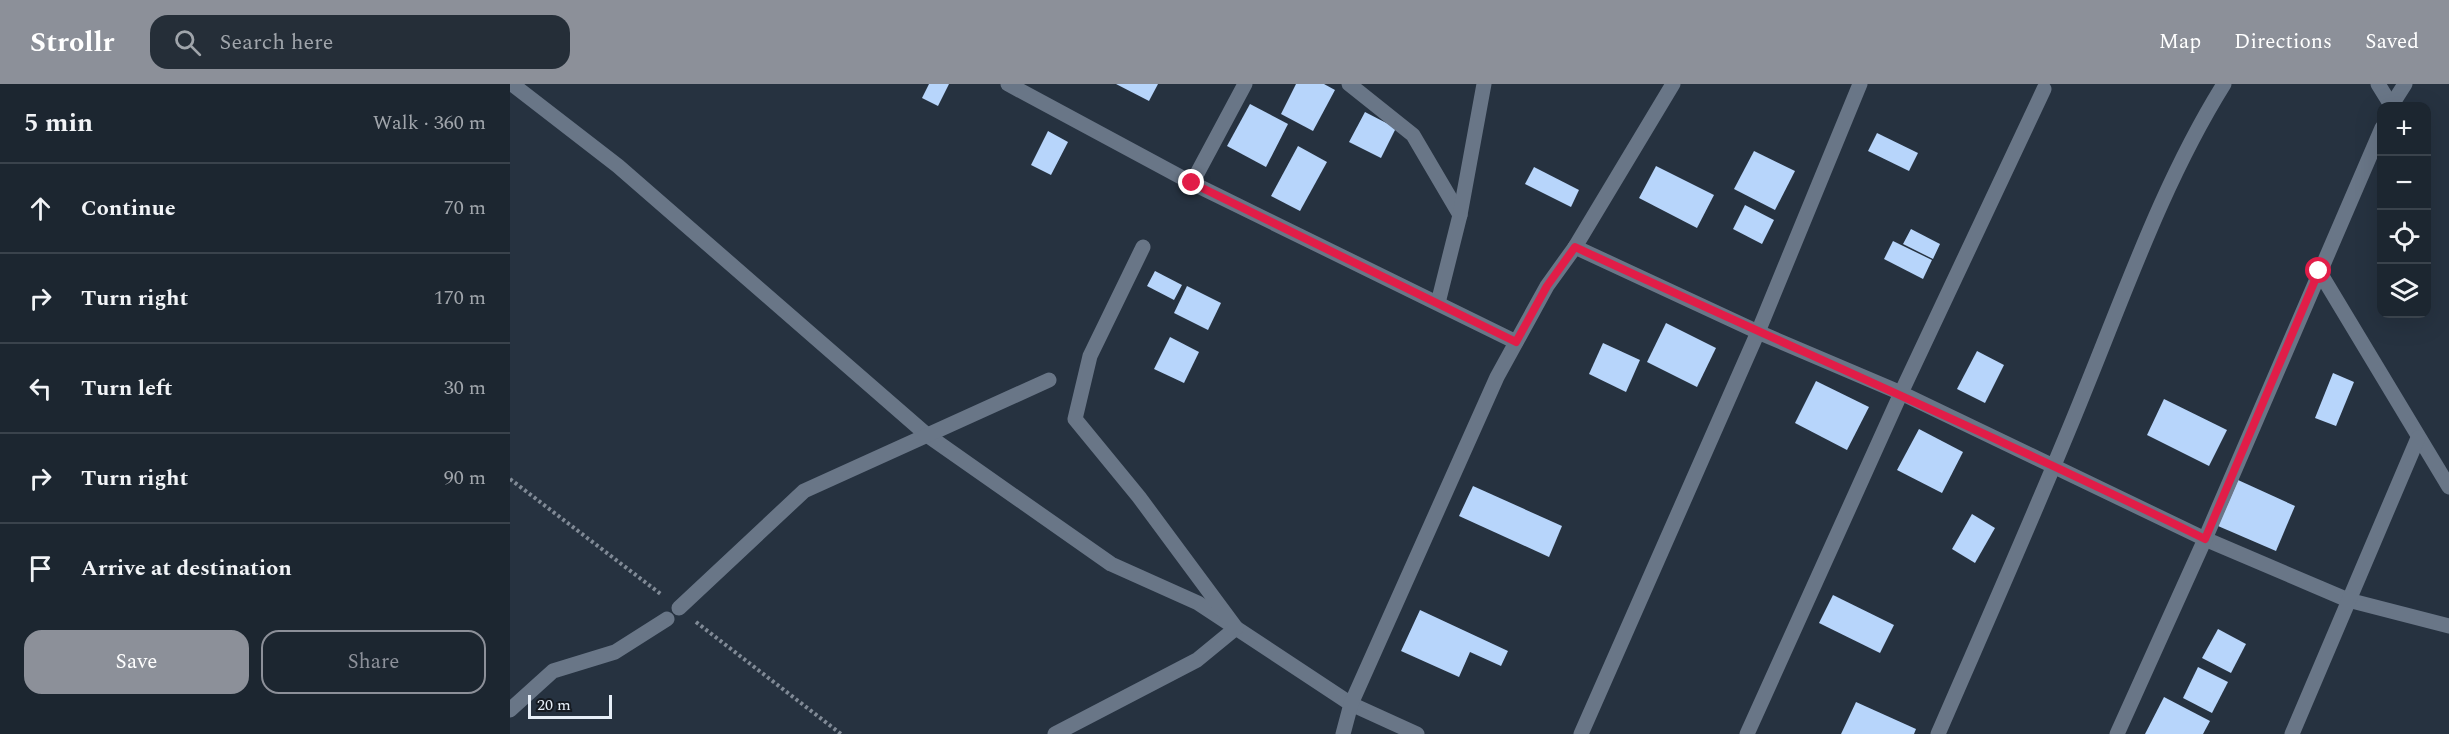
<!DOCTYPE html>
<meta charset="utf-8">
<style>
:root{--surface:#1c2630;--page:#252e38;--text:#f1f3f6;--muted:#a0a5ab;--line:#3a434c;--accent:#8c9099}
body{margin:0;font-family:Spectral,serif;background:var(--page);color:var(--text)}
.controls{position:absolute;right:18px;top:18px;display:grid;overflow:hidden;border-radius:12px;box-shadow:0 6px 24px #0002}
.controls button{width:54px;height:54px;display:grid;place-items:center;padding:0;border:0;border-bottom:2px solid var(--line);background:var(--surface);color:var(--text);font:30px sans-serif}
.scale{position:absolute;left:18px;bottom:15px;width:84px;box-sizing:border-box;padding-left:6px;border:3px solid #e7eff8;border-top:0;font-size:16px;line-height:21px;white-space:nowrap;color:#e7eff8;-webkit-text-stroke:4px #141920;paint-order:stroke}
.stop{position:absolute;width:18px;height:18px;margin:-14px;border:4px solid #e11d48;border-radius:50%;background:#fff}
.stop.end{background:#e11d48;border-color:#fff;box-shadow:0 2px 6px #0008}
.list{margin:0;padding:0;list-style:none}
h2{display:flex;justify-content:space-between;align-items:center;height:78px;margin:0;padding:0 24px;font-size:26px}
h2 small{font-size:20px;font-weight:400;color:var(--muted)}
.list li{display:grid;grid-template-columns:39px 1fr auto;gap:18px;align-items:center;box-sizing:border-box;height:90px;padding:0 24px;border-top:2px solid var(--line)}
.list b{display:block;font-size:22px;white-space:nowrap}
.list em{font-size:20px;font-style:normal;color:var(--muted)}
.actions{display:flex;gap:12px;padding:18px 24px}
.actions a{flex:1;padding:14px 0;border:2px solid var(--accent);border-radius:18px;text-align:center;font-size:21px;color:var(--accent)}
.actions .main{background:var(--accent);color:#fff}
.icon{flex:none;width:33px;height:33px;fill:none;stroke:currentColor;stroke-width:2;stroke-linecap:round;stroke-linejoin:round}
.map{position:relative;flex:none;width:1939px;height:650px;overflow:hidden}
header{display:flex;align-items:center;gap:36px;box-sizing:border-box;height:84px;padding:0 30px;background:var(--accent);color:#fff}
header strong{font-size:28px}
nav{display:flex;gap:33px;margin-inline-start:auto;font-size:21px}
.search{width:420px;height:54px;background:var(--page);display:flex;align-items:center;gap:15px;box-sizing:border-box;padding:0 21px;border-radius:18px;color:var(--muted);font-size:22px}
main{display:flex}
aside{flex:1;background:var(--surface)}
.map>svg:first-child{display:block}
</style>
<header>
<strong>Strollr</strong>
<div class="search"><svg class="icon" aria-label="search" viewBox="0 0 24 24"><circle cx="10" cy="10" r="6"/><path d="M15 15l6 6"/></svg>Search here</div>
<nav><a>Map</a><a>Directions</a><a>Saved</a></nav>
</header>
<main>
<aside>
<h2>5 min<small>Walk · 360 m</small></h2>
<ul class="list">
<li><svg class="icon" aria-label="ahead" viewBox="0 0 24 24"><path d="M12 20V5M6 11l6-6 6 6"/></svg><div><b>Continue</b></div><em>70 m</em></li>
<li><svg class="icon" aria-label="right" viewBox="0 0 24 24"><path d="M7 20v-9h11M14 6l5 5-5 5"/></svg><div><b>Turn right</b></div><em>170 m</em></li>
<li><svg class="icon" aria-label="left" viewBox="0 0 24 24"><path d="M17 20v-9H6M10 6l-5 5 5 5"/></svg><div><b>Turn left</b></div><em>30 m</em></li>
<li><svg class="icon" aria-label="right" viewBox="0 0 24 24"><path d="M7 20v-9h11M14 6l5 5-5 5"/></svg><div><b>Turn right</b></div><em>90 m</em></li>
<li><svg class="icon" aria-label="arrive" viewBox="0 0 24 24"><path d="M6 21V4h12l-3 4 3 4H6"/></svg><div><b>Arrive at destination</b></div></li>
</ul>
<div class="actions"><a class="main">Save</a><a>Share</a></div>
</aside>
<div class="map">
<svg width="1939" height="650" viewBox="0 0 1939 650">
<rect width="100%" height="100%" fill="#263240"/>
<g fill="#b7d5fb">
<polygon points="419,0 439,0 428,22 412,14"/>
<polygon points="606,0 648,0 639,17"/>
<polygon points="786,0 814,0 825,6 803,47 771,30"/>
<polygon points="740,20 778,40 756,83 717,62"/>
<polygon points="855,28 886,44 871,74 839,58"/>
<polygon points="538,47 558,58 541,91 521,81"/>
<polygon points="1367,49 1408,69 1399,87 1358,67"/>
<polygon points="788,62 817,78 790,127 761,112"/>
<polygon points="1244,67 1285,87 1265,126 1224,105"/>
<polygon points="1146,82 1204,111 1187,144 1129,114"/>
<polygon points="1024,83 1069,106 1061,123 1015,100"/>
<polygon points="1235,121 1264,136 1252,160 1223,145"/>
<polygon points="1401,145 1430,160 1423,175 1393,160"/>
<polygon points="1383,157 1422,176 1413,195 1374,175"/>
<polygon points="645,187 672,201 664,216 637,202"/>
<polygon points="677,202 711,219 698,246 664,229"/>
<polygon points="1156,239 1206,264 1187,303 1137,278"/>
<polygon points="660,253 689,268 674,299 644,285"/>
<polygon points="1093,259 1130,276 1116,308 1079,290"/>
<polygon points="1467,267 1494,281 1475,319 1447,305"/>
<polygon points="1823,289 1844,298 1826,342 1805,334"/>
<polygon points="1306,297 1359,323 1337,366 1285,339"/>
<polygon points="1654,315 1717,346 1699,382 1637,351"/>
<polygon points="1409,345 1453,368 1432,409 1387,386"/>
<polygon points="1728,396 1785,422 1766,467 1708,442"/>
<polygon points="963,402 1052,442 1039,473 949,432"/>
<polygon points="1462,430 1485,444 1465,479 1442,465"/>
<polygon points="1323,511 1384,541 1370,569 1309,539"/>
<polygon points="910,526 998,567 991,582 960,568 949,593 891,567"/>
<polygon points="1708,545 1736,560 1721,589 1692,574"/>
<polygon points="1688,583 1718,598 1702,629 1673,614"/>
<polygon points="1654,613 1700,637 1693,650 1635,650"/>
<polygon points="1346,618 1406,645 1404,650 1331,650"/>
</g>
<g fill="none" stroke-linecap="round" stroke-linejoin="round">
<g stroke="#808a96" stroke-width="4" stroke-dasharray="3 3" stroke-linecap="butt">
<polyline points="0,395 152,511"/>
<polyline points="186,538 331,650"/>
</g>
<g stroke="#697687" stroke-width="15">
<polyline points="2,0 108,82 417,351 601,480 688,519 841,620 907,650"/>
<polyline points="498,0 682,99 1006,258"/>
<polyline points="839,0 903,51 950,131"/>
<polyline points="1868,0 1881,21"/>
<polyline points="1881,22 1895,0"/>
<polyline points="682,99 735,0"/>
<polyline points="1065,163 1248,248 1391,309 1695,455 1838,516 1939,542"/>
<polyline points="1809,187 1939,403"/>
<polyline points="928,219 950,131 974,0"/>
<polyline points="169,524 294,407 539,296"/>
<polyline points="0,626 43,587 105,568 157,535"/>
<polyline points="545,650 687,576 726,544 629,413 565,335 580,272 633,163"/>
<polyline points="833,650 841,620 987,293 1037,202 1065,163 1163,0"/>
<polyline points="1071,650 1248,248 1350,0"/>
<polyline points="1237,650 1391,309 1534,5"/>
<path d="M1428 650C1477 537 1527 425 1573 311 1616 206 1654 96 1714 0"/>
<polyline points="1607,650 1695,455 1872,44"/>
<polyline points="1782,650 1908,354"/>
</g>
</g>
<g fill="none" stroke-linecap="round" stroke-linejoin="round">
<path stroke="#e11d48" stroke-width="8" d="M682 99 1006 258 1037 202 1065 163C1275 261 1487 352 1695 455L1809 187"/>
</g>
</svg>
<div class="controls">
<button>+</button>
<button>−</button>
<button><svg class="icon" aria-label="locate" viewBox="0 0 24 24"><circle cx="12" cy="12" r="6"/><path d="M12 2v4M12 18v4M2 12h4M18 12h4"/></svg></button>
<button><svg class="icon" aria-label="layers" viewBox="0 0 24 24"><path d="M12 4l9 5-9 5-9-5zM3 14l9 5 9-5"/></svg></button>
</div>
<div class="scale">20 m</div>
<div class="stop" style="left:1809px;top:187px"></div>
<div class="stop end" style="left:682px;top:99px"></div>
</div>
</main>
